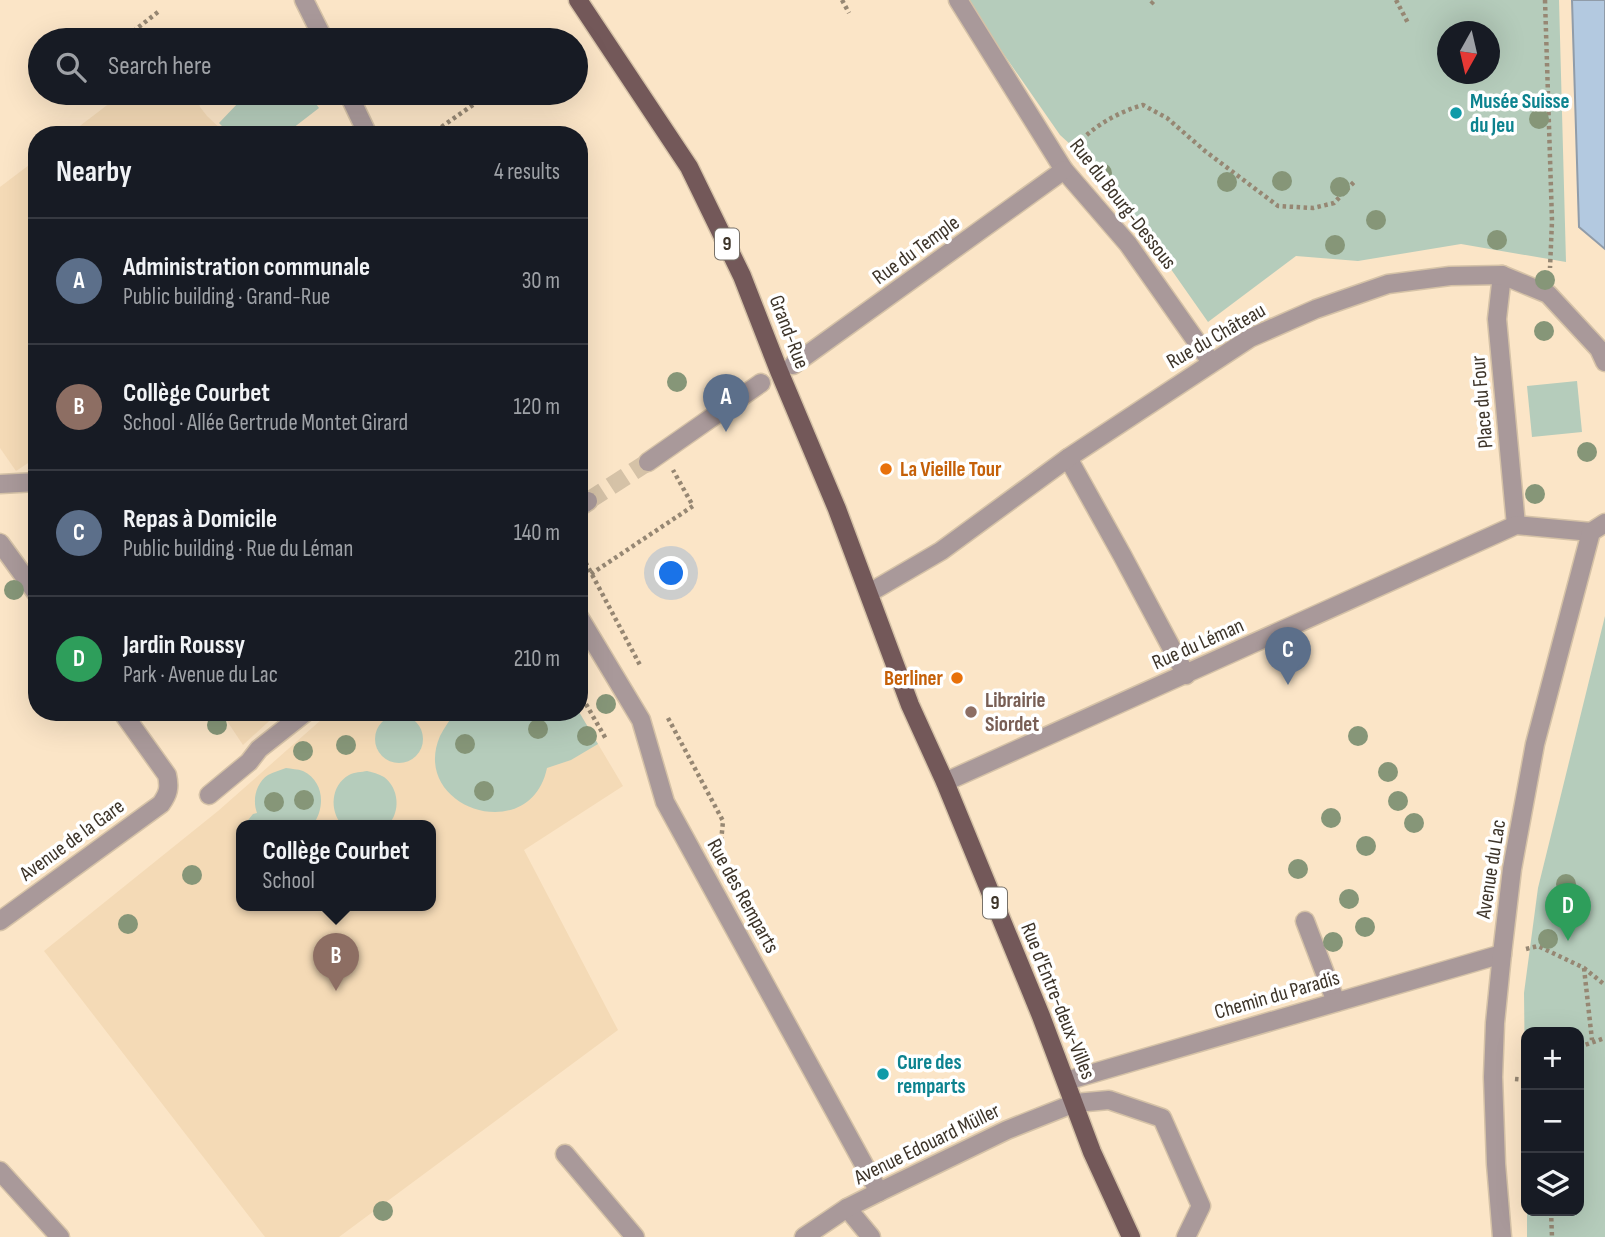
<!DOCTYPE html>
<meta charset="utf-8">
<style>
:root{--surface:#171b24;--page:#20242c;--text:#f1f3f6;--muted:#9ea1a6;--line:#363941;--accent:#1a73e8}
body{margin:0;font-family:"Sofia Sans Condensed",sans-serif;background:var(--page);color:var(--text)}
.controls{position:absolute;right:21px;bottom:21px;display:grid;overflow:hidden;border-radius:14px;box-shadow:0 7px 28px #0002}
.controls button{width:63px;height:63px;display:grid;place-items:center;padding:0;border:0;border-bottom:2px solid var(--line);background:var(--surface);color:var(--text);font:35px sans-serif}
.compass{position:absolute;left:1437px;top:21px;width:63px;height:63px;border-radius:50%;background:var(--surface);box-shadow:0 7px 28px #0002;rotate:188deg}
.you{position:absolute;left:672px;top:574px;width:24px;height:24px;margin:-18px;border:5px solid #fff;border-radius:50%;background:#1a73e8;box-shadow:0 0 0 10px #1a73e833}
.badge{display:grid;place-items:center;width:46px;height:46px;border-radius:50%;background:var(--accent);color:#fff;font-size:23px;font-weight:700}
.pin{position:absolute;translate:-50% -58px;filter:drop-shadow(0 2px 4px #0008)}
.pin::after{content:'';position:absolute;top:37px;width:24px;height:21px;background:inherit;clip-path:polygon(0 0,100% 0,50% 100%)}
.popup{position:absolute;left:236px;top:820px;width:200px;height:91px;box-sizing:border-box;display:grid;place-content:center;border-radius:14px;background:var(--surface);filter:drop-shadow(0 2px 5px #0005);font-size:23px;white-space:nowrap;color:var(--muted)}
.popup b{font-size:26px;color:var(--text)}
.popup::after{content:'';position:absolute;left:50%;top:100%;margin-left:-14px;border:14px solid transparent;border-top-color:var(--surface)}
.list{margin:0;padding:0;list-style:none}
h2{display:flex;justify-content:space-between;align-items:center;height:91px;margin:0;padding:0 28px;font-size:30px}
h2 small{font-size:23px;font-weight:400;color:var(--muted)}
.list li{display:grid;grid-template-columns:46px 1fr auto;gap:21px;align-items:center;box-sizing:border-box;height:126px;padding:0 28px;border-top:2px solid var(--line)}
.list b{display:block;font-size:26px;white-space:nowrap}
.list p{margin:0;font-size:23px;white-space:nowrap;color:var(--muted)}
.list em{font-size:23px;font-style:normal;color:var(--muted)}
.icon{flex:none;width:38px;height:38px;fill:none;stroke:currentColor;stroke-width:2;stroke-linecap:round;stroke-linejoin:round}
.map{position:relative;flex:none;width:1605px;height:1237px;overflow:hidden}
.search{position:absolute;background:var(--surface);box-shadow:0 7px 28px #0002;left:28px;top:28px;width:560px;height:77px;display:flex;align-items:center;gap:18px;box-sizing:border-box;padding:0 24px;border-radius:38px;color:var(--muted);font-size:26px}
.panel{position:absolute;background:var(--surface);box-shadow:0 7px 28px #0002;left:28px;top:126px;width:560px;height:595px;border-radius:28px}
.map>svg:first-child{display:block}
</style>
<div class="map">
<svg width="1605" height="1237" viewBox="0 0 1605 1237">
<rect width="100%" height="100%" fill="#fbe5c7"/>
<g fill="#f4dab6" fill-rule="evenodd">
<polygon points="123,93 196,93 200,107 207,116 227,135 68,135"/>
<polygon points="37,159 37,457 16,471 0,448 0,187"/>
<polygon points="221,712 279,712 243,745"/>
<path d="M330 712H579L623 786 524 850 618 1030 339 1237H265L44 951 218 811ZM242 825H430V905H242Z"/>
</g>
<g fill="#b5ccbb" fill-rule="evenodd">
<path d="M966 0H1559L1566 262 1461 244 1358 261 1296 256 1208 322 1126 205 1113 192 1115 190 1080 141 1071 145 1060 135ZM1448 32H1490V74H1448Z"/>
<polygon points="235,93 308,93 319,108 284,135 231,135 219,123 239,102"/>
<polygon points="1577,381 1582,432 1532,437 1527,386"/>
<polygon points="1605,616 1605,1237 1527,1237 1527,1211 1579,1211 1579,1032 1526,1032 1526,1170 1524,993 1538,888"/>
<path d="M455 712H579L598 744 571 760 547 768C530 848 409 808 440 736 444 728 450 720 455 712Z"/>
<circle cx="399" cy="739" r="24"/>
<path d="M286 768C291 769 298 769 303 771 325 782 325 808 313 825H244L253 814 257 813C252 800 256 783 268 775 273 772 281 770 286 768Z"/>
<path d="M367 771C372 772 379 774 384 777 399 788 401 812 388 825H342C329 810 331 785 349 775 354 772 362 772 367 771Z"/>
</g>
<polygon fill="#b3c9e0" stroke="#909ca9" stroke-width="2" points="1572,0 1605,0 1605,249 1579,227"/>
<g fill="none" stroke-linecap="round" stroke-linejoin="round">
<polyline stroke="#d5c2a7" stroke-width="18" stroke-dasharray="18 9" stroke-linecap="butt" points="588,501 648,462"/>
<defs>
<g id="minor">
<polyline points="304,0 324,40"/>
<polyline points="958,0 1064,170 1128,244 1211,362"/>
<polyline points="348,93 368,135"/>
<polyline points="1502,275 1497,319 1516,525"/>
<polyline points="793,365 1064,170"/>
<polyline points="1068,458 1122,555 1186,675"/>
<polyline points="648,462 761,383"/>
<polyline points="0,484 37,482"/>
<polyline points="579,507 588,501"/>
<polyline points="0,543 37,594"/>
<polyline points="869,593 941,551 1068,458 1250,338 1316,309 1388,284 1450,276 1502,275 1548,294 1599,349 1605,362"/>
<polyline points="579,617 641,720 665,802 879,1192"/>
<polyline points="945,782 1516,525 1591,532"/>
<polyline points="209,795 249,762 259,749 306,712"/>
<path d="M0 921 161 804C168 794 170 788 167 775L122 712"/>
<polyline points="1305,921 1336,1002"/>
<polyline points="1066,1081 1502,954"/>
<polyline points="565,1154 635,1237"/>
<polyline points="0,1171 60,1237"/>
<polyline points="847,1208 871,1237"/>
<polyline points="804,1237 847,1208 879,1192 1007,1130 1075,1103 1109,1100 1162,1118 1201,1206 1186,1237"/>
<polyline points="1502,1237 1496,1164 1493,1077 1495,1023 1502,954 1512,869 1535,744 1591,532 1605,523"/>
</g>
<polyline id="major" points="578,0 689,167 742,276 779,371 837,509 910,705 945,782 1041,1016 1092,1152 1131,1237"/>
</defs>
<use href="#minor" stroke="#d5c2a7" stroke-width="21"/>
<use href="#major" stroke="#d5c2a7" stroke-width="21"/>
<g stroke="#968773" stroke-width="4.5" stroke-dasharray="3.5 3.5" stroke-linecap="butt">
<polyline points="842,0 849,13"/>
<polyline points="1396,0 1408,23"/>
<polyline points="1545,0 1552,221 1550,268"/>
<polyline points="1151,4 1155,0"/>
<polyline points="122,40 158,12"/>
<polyline points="430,135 490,93"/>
<path d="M1075 140 1080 141C1099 123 1119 112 1143 105L1167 118 1205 151 1278 206 1313 208 1334 203 1354 182"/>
<polyline points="579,550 641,667"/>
<polyline points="591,574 693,506 673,470"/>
<polyline points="579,692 606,739"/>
<polyline points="668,718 723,821 720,853"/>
<polyline points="1526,949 1538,946 1584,968 1605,985"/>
<polyline points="1584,968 1592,1040"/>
<polyline points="1579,1047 1605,1038"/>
<polyline points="1515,1079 1526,1080"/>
<polyline points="1551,1211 1552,1237"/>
</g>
<use href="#minor" stroke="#a9999a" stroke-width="18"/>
<use href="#major" stroke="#735859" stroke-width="18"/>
</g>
<g fill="#869678">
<circle cx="1539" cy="119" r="10"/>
<circle cx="1102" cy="173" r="10"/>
<circle cx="1282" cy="181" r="10"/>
<circle cx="1227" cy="182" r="10"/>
<circle cx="1340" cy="187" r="10"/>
<circle cx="1376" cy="220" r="10"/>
<circle cx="1497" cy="240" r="10"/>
<circle cx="1335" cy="245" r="10"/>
<circle cx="1545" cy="280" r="10"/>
<circle cx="1544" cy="331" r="10"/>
<circle cx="677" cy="382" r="10"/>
<circle cx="1587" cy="452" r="10"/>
<circle cx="1535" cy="494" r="10"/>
<circle cx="14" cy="590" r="10"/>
<circle cx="606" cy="704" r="10"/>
<circle cx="217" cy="725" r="10"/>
<circle cx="538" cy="729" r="10"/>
<circle cx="587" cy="736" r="10"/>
<circle cx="1358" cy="736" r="10"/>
<circle cx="465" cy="744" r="10"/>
<circle cx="346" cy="745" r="10"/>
<circle cx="303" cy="751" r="10"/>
<circle cx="1388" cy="772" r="10"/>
<circle cx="484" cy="791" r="10"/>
<circle cx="304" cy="800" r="10"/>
<circle cx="1398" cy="801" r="10"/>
<circle cx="274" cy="802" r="10"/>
<circle cx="1331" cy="818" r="10"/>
<circle cx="1414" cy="823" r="10"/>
<circle cx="1366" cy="846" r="10"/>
<circle cx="1298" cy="869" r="10"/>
<circle cx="192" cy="875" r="10"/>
<circle cx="1566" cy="884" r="10"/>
<circle cx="1349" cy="899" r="10"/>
<circle cx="128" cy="924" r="10"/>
<circle cx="1365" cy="927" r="10"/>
<circle cx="1548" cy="939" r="10"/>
<circle cx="1333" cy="942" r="10"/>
<circle cx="383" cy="1211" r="10"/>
</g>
<g fill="#0f9aa8" stroke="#fff" stroke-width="2.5">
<circle cx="1456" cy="113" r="7"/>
<circle cx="883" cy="1074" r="7"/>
</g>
<g fill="#e8710a" stroke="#fff" stroke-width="2.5">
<circle cx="886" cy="469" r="7"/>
<circle cx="957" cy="678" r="7"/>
</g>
<circle fill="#8d6e63" stroke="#fff" stroke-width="2.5" cx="971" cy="712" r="7"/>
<g text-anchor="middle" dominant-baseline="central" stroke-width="7" stroke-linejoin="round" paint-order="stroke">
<g fill="#fff" stroke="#777169" stroke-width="2">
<rect x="715" y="228.5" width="24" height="31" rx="5"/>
<rect x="983" y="887.5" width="24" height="31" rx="5"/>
</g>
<g font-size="19" font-weight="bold" fill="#3d3429">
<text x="727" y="244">9</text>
<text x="995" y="903">9</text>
</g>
<g font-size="21" font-weight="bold" fill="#0d838f" stroke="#fff" text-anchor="start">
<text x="1470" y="101">Musée Suisse<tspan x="1470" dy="24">du Jeu</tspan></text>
<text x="897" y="1062">Cure des<tspan x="897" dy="24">remparts</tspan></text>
</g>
<g font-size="21" fill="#3d3429" stroke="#fff">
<text transform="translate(1123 204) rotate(52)">Rue du Bourg-Dessous</text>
<text transform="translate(916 250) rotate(-36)">Rue du Temple</text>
<text transform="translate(789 332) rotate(69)">Grand-Rue</text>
<text transform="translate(1216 336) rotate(-30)">Rue du Château</text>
<text transform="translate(1482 402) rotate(-95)">Place du Four</text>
<text transform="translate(1198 644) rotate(-24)">Rue du Léman</text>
<text transform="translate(72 840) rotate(-36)">Avenue de la Gare</text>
<text transform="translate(1491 869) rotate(-81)">Avenue du Lac</text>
<text transform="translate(743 896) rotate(61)">Rue des Remparts</text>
<text transform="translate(1277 995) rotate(-16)">Chemin du Paradis</text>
<text transform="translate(1058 1001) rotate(68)">Rue d'Entre-deux-Villes</text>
<text transform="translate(927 1144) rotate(-26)">Avenue Edouard Müller</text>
</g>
<g font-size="21" font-weight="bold" fill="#c56008" stroke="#fff" text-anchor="start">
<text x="900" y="469">La Vieille Tour</text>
<text x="943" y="678" text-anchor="end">Berliner</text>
</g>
<g font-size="21" font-weight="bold" fill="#785e54" stroke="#fff" text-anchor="start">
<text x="985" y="700">Librairie<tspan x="985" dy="24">Siordet</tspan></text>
</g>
</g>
</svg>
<div class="controls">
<button>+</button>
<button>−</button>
<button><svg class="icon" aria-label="layers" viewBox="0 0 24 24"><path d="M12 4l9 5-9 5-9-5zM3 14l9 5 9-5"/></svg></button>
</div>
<svg class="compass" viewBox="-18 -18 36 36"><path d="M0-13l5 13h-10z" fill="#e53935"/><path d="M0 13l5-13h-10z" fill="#9ea1a6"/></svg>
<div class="you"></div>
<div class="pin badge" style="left:726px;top:432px;background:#5c6f8a">A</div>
<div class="pin badge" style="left:336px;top:991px;background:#8d6e63">B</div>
<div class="popup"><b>Collège Courbet</b>School</div>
<div class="pin badge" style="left:1288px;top:685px;background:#5c6f8a">C</div>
<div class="pin badge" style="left:1568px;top:941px;background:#2e9e5b">D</div>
<div class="search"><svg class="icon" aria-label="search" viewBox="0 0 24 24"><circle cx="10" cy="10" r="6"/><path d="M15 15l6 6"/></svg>Search here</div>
<section class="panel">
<h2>Nearby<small>4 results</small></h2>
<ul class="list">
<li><span class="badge" style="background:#5c6f8a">A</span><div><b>Administration communale</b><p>Public building · Grand-Rue</p></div><em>30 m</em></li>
<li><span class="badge" style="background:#8d6e63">B</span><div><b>Collège Courbet</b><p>School · Allée Gertrude Montet Girard</p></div><em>120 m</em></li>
<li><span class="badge" style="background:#5c6f8a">C</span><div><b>Repas à Domicile</b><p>Public building · Rue du Léman</p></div><em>140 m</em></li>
<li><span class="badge" style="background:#2e9e5b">D</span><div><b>Jardin Roussy</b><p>Park · Avenue du Lac</p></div><em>210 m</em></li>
</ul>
</section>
</div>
